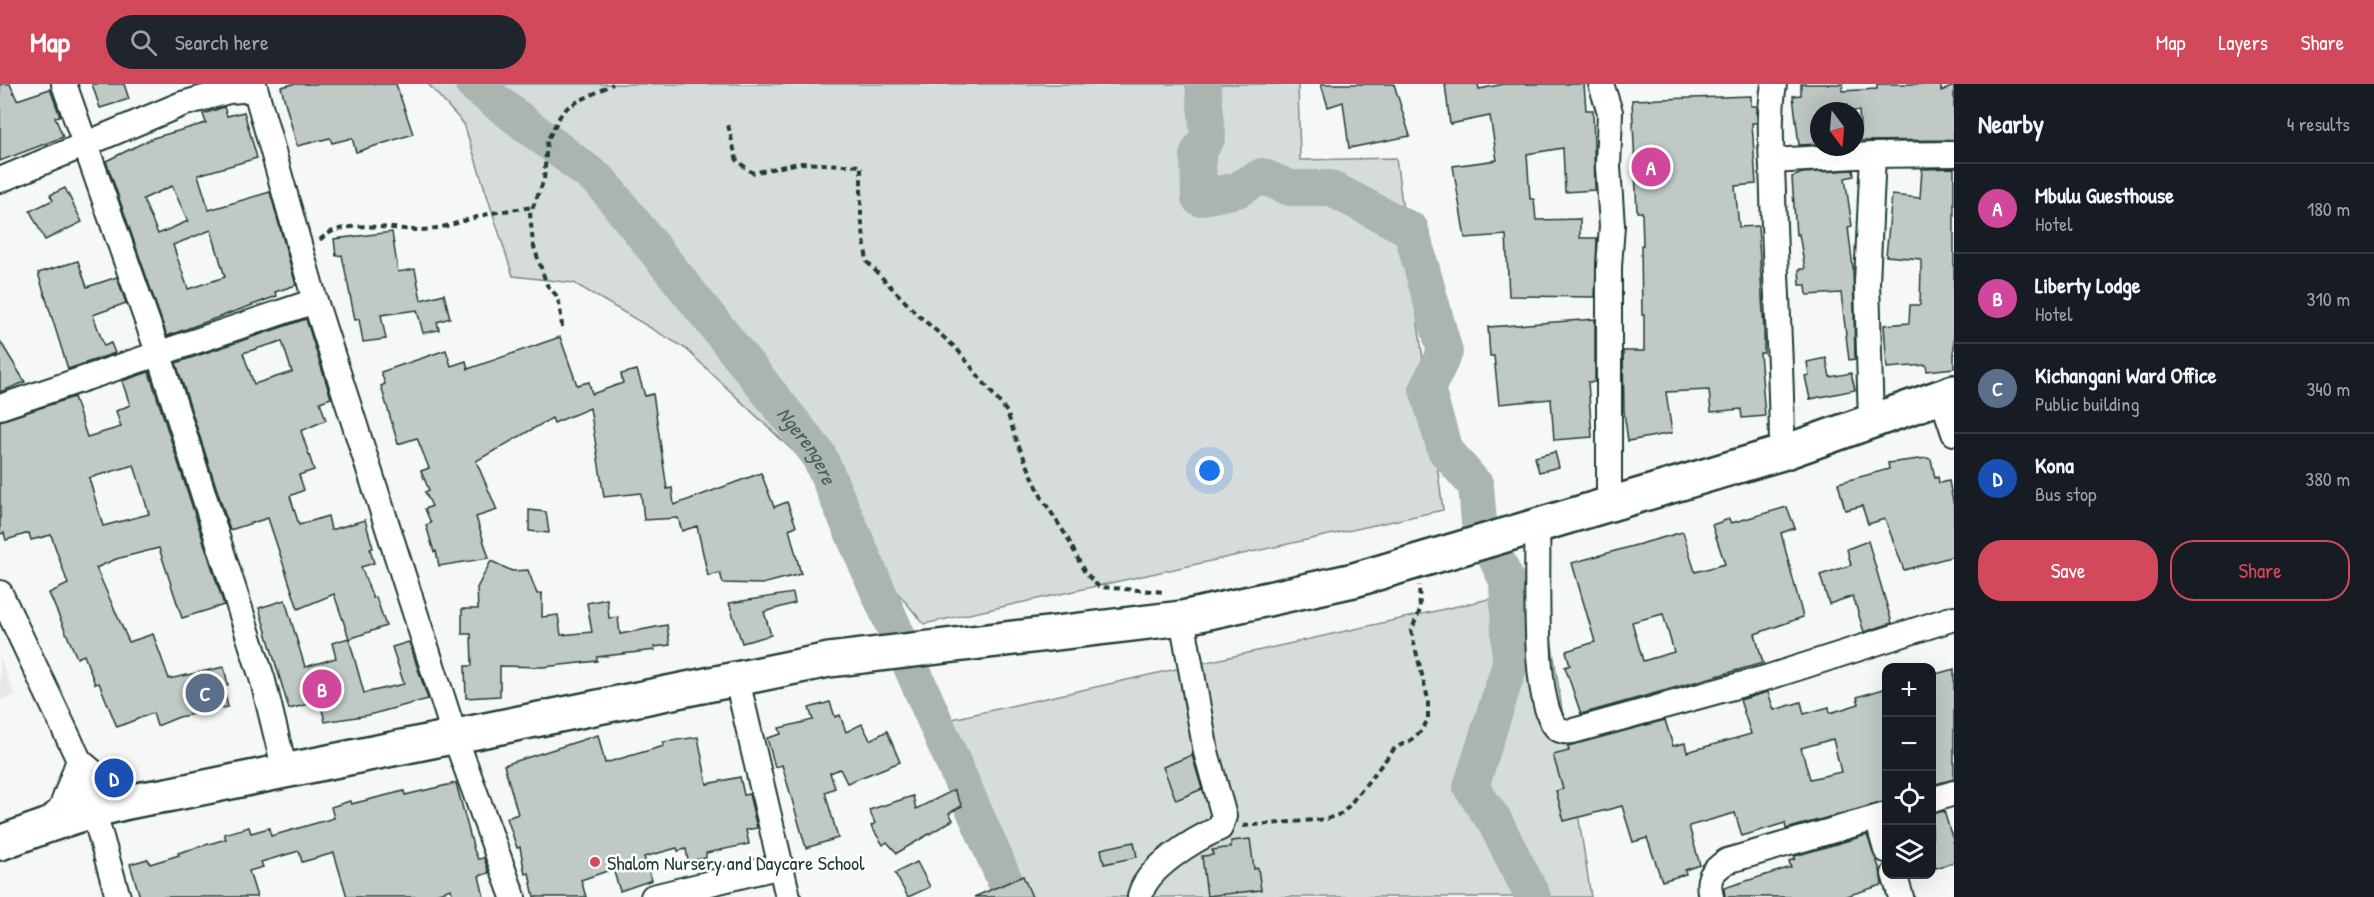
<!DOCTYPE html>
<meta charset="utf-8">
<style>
:root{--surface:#171b24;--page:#20242c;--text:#f1f3f6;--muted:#9ea1a6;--line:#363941;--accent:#d1495b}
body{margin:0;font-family:"Patrick Hand",sans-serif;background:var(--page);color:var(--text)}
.controls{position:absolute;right:18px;bottom:18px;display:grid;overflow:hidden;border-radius:12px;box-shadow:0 6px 24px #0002}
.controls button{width:54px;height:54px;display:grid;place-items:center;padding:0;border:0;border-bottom:2px solid var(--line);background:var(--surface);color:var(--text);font:30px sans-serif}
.compass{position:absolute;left:1810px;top:18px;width:54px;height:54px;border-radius:50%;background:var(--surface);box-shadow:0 6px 24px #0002;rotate:164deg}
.you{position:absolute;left:1210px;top:387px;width:21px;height:21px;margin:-15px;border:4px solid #fff;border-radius:50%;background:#1a73e8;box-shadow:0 0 0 9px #1a73e833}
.badge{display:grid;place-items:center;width:39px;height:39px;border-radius:50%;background:var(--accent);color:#fff;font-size:20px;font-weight:700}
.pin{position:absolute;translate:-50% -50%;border:3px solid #fff;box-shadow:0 2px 6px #0006}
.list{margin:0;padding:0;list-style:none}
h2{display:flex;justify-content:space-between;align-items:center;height:78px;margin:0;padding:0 24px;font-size:26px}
h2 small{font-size:20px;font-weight:400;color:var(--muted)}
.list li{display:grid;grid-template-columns:39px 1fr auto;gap:18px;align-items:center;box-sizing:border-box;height:90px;padding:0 24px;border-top:2px solid var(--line)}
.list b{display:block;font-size:22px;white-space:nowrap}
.list p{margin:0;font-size:20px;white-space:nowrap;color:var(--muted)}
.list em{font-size:20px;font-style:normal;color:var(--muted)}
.actions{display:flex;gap:12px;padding:18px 24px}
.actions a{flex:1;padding:14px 0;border:2px solid var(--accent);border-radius:24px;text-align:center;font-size:21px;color:var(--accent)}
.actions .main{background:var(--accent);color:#fff}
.icon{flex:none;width:33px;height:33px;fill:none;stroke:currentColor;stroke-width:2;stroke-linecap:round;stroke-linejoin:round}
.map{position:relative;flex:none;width:1954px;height:813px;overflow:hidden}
header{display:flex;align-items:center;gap:36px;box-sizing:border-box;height:84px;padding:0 30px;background:var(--accent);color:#fff}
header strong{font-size:28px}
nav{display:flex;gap:33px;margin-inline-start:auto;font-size:21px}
.search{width:420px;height:54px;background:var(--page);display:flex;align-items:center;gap:15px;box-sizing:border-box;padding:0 21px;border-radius:33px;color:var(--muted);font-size:22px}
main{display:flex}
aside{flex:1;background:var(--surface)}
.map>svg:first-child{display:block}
</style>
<header>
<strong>Map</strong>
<div class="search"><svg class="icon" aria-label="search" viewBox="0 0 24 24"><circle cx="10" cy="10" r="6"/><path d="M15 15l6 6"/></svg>Search here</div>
<nav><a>Map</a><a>Layers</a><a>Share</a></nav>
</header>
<main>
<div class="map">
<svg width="1954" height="813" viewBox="0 0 1954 813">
<rect width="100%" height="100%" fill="#f6f7f7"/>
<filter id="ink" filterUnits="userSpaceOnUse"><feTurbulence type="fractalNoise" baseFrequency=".0167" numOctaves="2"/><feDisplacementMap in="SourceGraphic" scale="12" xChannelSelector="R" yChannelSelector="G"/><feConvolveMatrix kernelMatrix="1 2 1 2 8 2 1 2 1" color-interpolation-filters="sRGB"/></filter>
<g filter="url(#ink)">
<polygon fill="#e6e9e8" points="0,574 15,611 0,616"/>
<g fill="#d6dcdb" stroke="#7a8c88" stroke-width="1.5">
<polygon points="428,0 1298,0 1300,76 1396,74 1443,426 924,540 891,501 830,402 685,264 574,199 513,192 464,40"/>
<polygon points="1543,503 1591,813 1028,813 939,638"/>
</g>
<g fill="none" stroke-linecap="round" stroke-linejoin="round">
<g stroke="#aab5b1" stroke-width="36">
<path id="s1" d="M473 0 601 98 818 370 1012 813"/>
<polyline points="1203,0 1208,52 1198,69 1199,114 1237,106 1262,92 1290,104 1330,104 1411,146 1445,268 1427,305 1445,366 1476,402 1479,438 1507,497 1510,580 1471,703 1495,738 1533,813"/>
</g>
</g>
<g fill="#c0c9c6" stroke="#1f3d34" stroke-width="1.5" fill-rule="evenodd">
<polygon points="0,0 10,0 17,16 50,5 60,32 55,33 63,53 0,77"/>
<polygon points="92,0 124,0 129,15 100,24"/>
<polygon points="293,0 396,0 413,50 356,68 352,54 332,59 330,54 297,62 281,3"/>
<polygon points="1321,0 1394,0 1410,52 1349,64 1343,18 1328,23"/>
<polygon points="1445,0 1478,0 1479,5 1504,0 1584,0 1586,26 1593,26 1595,106 1565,108 1563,64 1527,70 1530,115 1534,115 1536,136 1580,135 1580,154 1597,154 1595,213 1509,212 1506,151 1465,154 1453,82 1497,76 1490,32 1450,40"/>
<polygon points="1801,0 1843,0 1842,7 1877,5 1877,0 1941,0 1941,7 1954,2 1954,56 1861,57 1859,27 1819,27 1819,60 1799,61 1793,12 1801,11"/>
<polygon points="1751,12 1751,22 1757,22 1757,39 1752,39 1756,100 1735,102 1739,143 1758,142 1764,247 1764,269 1760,269 1765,332 1742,334 1741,325 1711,328 1709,306 1666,308 1672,349 1628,357 1624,328 1623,267 1644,267 1644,231 1642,231 1641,161 1643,161 1642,128 1637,128 1632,16"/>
<path d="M224 23 227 32 244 28 257 74 198 91 209 126 270 108 296 201 275 208 277 212 167 252 106 77 153 54 206 39 203 30ZM172 102 188 137 158 150 143 115ZM211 146 225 193 188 205 173 161Z"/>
<polygon points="1954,84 1954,284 1927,287 1926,281 1887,284 1884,241 1909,239 1910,221 1920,221 1921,184 1921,175 1886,172 1892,111 1920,114 1922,85"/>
<polygon points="1853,86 1854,92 1845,94 1852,142 1848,143 1853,184 1855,275 1849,276 1841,209 1807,211 1806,201 1800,201 1799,185 1805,185 1799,150 1796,151 1792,93 1802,89"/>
<polygon points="65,104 82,138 45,156 30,127 53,116 50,111"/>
<polygon points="392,148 398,188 415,185 421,216 444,210 450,234 437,238 439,246 423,249 417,226 381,231 386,255 363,258 359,235 355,236 342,171 336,172 334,155"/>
<polygon points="78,177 87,203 117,193 126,219 93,231 104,262 111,259 115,269 68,285 38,189"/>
<path d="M306 235 331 314 320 318 326 336 301 347 314 386 299 391 304 406 290 412 299 441 328 432 331 446 365 436 373 464 370 465 374 479 361 483 373 514 376 513 386 542 349 555 364 609 404 600 392 563 409 558 428 615 369 631 325 638 320 617 289 625 259 524 285 516 305 583 336 574 332 559 349 554 334 510 298 525 268 434 230 446 176 279ZM282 257 292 288 254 300 243 269Z"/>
<polygon points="1595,235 1595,298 1588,298 1592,353 1554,356 1551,315 1499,320 1494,272 1490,272 1488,243"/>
<polygon points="560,253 577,301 589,298 592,310 623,299 621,290 637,286 645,312 653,310 667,405 672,404 674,421 761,389 774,423 787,418 796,442 789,445 801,490 762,500 723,499 720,489 708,492 697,442 682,447 678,434 644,436 641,409 604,413 590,324 554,339 552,334 476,377 497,426 476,433 489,474 439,482 436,467 434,468 426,441 431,439 425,425 432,422 425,408 429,406 421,387 429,384 417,354 398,360 381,302 385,300 381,288 446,266 451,282 466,277 468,285"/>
<polygon points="0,257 25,298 0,308"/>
<polygon points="1826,274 1830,293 1851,289 1855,306 1810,315 1805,292 1809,291 1807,278"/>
<path d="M149 288 224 521 182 534 159 464 116 475 96 484 129 558 153 550 169 595 224 583 228 601 223 602 228 623 179 633 157 642 153 629 117 643 99 599 95 600 84 571 77 574 49 509 68 500 51 451 31 456 29 449 6 456 4 449 0 450V337L74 313 87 353 121 343 116 327 130 321 122 297ZM134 381 149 430 103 442 89 394Z"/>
<polygon points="1555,368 1559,383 1539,388 1535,373"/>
<polygon points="1927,374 1931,375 1935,394 1938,393 1939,399 1949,397 1954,422 1954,472 1904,486 1885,435 1868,440 1862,422 1845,426 1838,399 1889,385 1888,379"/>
<path d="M1787 423 1795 444 1781 449 1803 533 1755 550 1763 579 1581 630 1565 583 1570 581 1566 567 1595 558 1572 479 1683 448 1695 488 1725 480 1712 441 1729 435 1731 439ZM1663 530 1674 568 1643 577 1632 538Z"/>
<polygon points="529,426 546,428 549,449 529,447"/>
<polygon points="1868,457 1892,539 1864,548 1853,512 1829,520 1820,491 1851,481 1847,465"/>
<polygon points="491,477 512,487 528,486 537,510 542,509 542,533 558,531 561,551 592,548 587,519 607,515 609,534 618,533 620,550 667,541 670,561 654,563 655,566 597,573 597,577 543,583 500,582 500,612 466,614 465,582 472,582 471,550 462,550 462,525 478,525 477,504"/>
<polygon points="793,509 795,519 764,528 771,551 742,559 729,519"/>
<polygon points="1954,585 1954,695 1932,701 1932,591"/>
<path d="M1887 604V717L1786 745 1785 739 1742 752 1735 729 1689 742 1700 781 1685 786 1686 790 1662 797 1647 754 1633 758 1622 722 1564 737 1556 707 1563 705 1553 671 1569 667 1568 662 1665 636 1673 662 1685 659 1687 668 1751 650 1740 616 1768 608 1774 626 1801 618 1804 630 1829 623 1830 629 1859 620 1857 613ZM1833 655 1841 688 1810 695 1801 664Z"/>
<polygon points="830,618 835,633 840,631 846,648 862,640 870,656 887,647 900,678 847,699 840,685 830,689 835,704 825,708 838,754 806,764 782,681 775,683 767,654 781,650 779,644 813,636 809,624"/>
<polygon points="598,651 605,679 664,662 663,658 698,653 707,700 740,693 744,711 749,710 757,744 746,746 749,760 706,769 706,774 688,777 686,765 678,767 677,764 644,773 652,796 620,807 613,785 581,796 586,813 534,813 529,789 525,790 520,763 517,764 507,734 518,730 504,681"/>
<polygon points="1192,671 1202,705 1176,716 1163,683"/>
<polygon points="456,699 474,766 478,775 484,774 489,789 479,792 484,813 453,813 451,805 426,813 347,813 334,769 302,778 299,767 261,778 263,783 249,787 257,813 140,813 130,780 148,775 150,780 179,771 178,769 226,755 224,750 249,743 251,749 269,744 271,752 334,734 331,723 350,717 351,720 404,707 405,711"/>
<polygon points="954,706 962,722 949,729 953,736 897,769 887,758 883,761 871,742 875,739 869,726 913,712 916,725"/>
<polygon points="1944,727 1954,760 1954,778 1936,784 1932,768 1932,730"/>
<polygon points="1867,751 1880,786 1882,801 1843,813 1725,813 1724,804 1791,783 1789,777 1795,775 1795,772"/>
<polygon points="1250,755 1254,785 1258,784 1261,806 1207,812 1202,772 1213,771 1212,766 1231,763 1231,757"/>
<polygon points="1134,758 1137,773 1104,780 1101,765"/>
<polygon points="917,778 930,803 908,813 895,789"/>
<polygon points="1023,792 1032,813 974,813"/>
</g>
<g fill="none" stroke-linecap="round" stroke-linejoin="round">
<defs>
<g id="street">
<polyline points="64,0 158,268 263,597 285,687"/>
<polyline points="254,0 315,217 455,653 513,813"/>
<polyline points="1601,0 1610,28 1608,83 1612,142 1609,182 1609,422"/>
<path d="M1774 0C1768 35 1772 73 1773 109 1775 196 1782 282 1782 369"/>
<polyline points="1772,77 1873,71 1954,70"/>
<polyline points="0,96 182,20 229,7 255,5"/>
<polyline points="1942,313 1954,349"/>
<polyline points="0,323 315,217"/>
<polyline points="1871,339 1867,198 1873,71"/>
<path d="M1537 442C1539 482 1531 616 1556 643 1561 648 1567 648 1573 647L1769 593 1954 534"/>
<polyline points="0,509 79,676 118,813"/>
<polyline points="737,596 788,813"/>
<polyline points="79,676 116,708 133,716"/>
<polyline points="1932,716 1954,709"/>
<polyline points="1877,734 1886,766"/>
<polyline points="42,743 61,725 79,676"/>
<polyline points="1894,790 1901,813"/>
<polyline points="653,813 781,782"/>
<path d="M1140 813C1144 785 1195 755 1220 744L1224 732 1206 668 1182 534"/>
<path d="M1711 813C1706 794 1712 787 1727 777L1886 731"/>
</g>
<path id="secondary" d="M0 759C55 738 109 719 167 711L829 576 1182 534 1354 496 1782 369 1954 308"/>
</defs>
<use href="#street" stroke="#1f3d34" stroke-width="28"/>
<use href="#secondary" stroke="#1f3d34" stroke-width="38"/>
<g stroke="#1f3d34" stroke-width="4" stroke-dasharray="6 4.5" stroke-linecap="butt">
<polyline points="728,41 737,77 753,89 799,79 861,82 861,132 867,178 918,231 957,265 1007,328 1017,358 1042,414 1067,453 1084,487 1099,503 1164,508"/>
<path d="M320 156C341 133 393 146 420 146 443 145 462 137 484 131 500 127 517 125 535 123"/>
<polyline points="562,243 560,222 556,211 547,201 533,160 530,130 544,96 547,57 560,32 569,22 613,0"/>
<polyline points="1243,742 1327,735 1343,729 1395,664 1411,656 1422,646 1428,635 1428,615 1411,547 1420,526 1419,501"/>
</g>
<use href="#street" stroke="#fff" stroke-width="24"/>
<use href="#secondary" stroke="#fff" stroke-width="33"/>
</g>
</g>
<circle fill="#d1495b" stroke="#fff" stroke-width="2" cx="595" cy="778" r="6"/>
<g text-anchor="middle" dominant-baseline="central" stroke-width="5" stroke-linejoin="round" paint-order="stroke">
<g font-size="20" fill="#1f3d34" stroke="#fff" text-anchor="start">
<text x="607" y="778">Shalom Nursery and Daycare School</text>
</g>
<g font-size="21" font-style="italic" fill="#49615a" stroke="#fff">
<text stroke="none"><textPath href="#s1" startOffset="496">Ngerengere</textPath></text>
</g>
</g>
</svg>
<div class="controls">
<button>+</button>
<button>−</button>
<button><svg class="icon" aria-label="locate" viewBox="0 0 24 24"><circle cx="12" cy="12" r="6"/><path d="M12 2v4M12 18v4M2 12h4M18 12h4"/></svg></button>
<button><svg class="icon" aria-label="layers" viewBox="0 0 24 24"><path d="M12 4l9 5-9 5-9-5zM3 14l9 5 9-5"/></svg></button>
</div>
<svg class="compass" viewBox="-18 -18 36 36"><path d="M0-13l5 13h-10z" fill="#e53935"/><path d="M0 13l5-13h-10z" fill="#9ea1a6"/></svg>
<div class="you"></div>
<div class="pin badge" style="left:1651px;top:83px;background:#d1479c">A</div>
<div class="pin badge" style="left:322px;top:605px;background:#d1479c">B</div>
<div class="pin badge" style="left:205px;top:609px;background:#5c6f8a">C</div>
<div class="pin badge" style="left:114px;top:694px;background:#1a4fb4">D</div>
</div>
<aside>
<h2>Nearby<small>4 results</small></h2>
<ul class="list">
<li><span class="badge" style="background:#d1479c">A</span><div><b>Mbulu Guesthouse</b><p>Hotel</p></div><em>180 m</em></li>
<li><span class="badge" style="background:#d1479c">B</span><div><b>Liberty Lodge</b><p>Hotel</p></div><em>310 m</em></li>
<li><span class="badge" style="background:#5c6f8a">C</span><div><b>Kichangani Ward Office</b><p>Public building</p></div><em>340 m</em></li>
<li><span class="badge" style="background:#1a4fb4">D</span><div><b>Kona</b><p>Bus stop</p></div><em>380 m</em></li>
</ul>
<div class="actions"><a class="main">Save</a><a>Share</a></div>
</aside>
</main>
